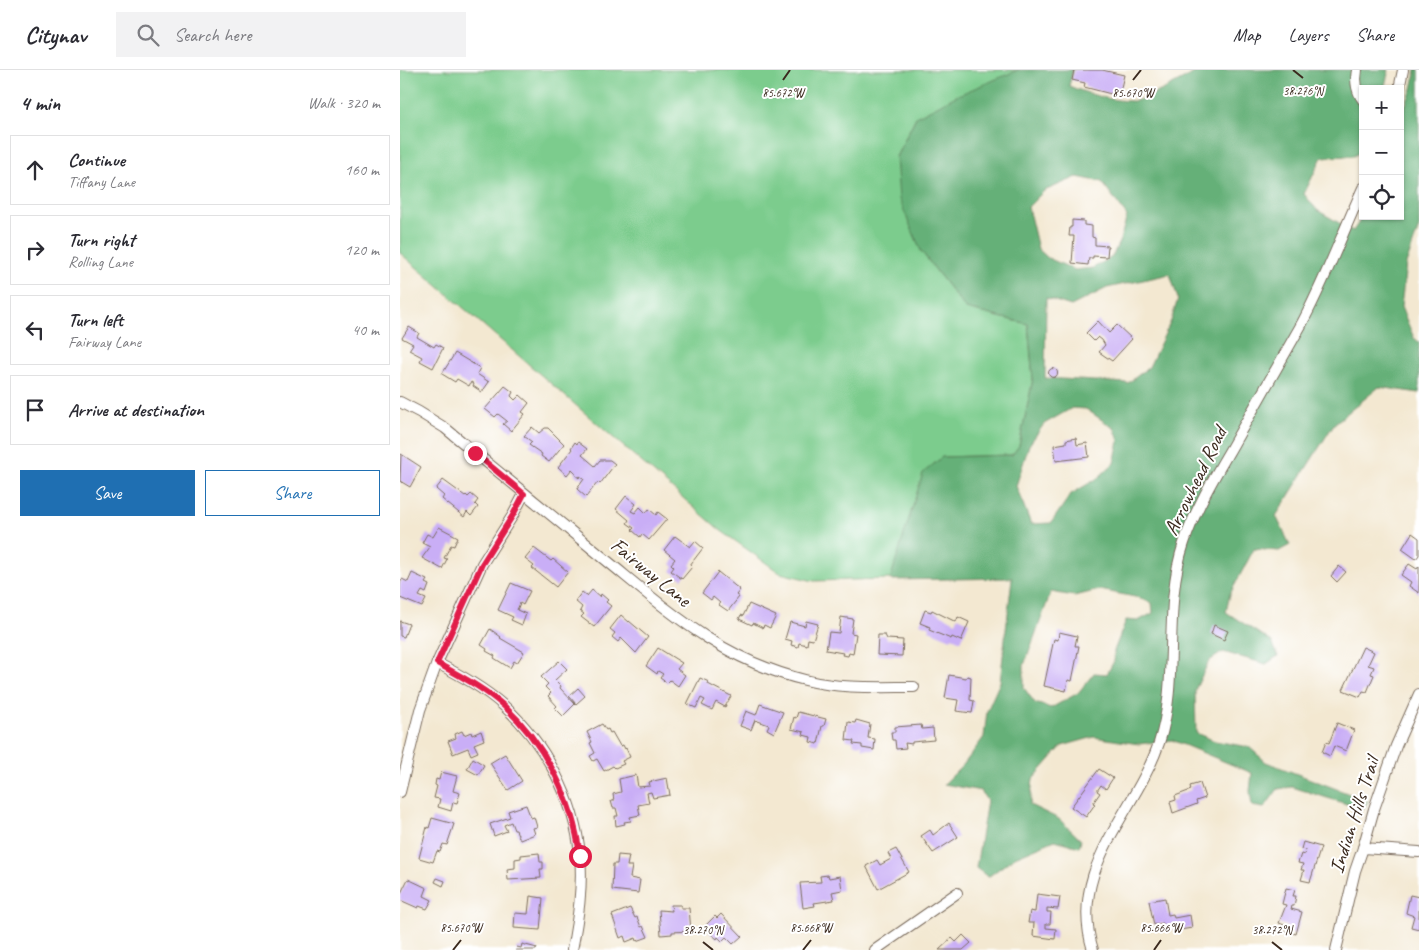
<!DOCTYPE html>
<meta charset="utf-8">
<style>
:root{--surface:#fff;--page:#f2f2f3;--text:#2b2b33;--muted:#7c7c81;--line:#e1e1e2;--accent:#1f6fb2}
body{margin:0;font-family:Caveat,sans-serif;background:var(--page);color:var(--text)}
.controls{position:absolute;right:15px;top:15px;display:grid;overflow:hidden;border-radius:0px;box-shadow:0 1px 4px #0004}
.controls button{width:45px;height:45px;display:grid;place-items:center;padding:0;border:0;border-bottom:1px solid var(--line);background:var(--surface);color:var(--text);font:25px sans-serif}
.stop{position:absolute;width:15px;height:15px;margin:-11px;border:4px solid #e11d48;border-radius:50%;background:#fff}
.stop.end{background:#e11d48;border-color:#fff;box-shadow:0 1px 5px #0008}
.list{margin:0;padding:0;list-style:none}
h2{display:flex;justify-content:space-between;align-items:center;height:65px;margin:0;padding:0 20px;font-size:21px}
h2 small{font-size:16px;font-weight:400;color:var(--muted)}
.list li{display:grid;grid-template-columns:32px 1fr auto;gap:15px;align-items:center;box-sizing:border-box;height:70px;margin:0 10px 10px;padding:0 10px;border:1px solid var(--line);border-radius:0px}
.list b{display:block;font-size:19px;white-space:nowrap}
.list p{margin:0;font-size:16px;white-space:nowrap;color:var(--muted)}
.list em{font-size:16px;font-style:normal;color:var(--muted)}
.actions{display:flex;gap:10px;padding:15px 20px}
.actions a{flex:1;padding:11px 0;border:1px solid var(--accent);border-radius:0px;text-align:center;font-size:18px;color:var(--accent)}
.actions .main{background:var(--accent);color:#fff}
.icon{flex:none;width:28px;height:28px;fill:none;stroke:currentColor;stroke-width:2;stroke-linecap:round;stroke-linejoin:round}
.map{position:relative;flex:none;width:1019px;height:880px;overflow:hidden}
header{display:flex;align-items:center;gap:30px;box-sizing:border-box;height:70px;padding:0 25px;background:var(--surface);border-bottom:1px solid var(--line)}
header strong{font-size:24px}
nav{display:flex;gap:28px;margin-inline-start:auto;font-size:18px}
.search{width:350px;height:45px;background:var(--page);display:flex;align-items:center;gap:12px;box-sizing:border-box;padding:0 18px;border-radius:0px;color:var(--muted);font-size:19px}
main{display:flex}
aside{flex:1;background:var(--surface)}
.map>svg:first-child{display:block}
</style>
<header>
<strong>Citynav</strong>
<div class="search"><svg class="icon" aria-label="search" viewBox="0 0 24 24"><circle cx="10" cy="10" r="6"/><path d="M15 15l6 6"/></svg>Search here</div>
<nav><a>Map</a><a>Layers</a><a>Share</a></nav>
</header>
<main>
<aside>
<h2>4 min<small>Walk · 320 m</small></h2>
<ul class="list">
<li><svg class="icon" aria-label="ahead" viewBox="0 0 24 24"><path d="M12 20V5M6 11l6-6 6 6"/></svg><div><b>Continue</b><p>Tiffany Lane</p></div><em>160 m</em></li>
<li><svg class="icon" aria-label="right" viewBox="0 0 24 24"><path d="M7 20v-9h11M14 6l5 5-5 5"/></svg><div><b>Turn right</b><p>Rolling Lane</p></div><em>120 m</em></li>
<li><svg class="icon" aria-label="left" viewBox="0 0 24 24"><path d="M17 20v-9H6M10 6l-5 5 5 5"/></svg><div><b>Turn left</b><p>Fairway Lane</p></div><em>40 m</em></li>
<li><svg class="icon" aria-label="arrive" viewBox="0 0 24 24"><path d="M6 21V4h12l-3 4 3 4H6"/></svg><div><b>Arrive at destination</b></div></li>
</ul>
<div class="actions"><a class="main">Save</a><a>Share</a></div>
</aside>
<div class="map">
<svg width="1019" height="880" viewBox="0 0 1019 880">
<rect width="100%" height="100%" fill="#fff"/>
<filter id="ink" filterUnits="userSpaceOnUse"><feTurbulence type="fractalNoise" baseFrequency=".02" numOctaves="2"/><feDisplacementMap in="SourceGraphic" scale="10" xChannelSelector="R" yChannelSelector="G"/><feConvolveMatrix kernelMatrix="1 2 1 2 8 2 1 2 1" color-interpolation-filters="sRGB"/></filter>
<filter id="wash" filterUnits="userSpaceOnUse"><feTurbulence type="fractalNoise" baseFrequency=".0096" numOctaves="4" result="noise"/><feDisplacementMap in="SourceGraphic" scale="20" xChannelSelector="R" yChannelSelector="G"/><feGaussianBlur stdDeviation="1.12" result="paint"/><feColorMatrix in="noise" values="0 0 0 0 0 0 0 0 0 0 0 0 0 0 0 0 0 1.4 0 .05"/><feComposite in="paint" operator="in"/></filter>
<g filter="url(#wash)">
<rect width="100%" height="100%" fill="#f3e8d1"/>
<polygon fill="#7ccc8d" stroke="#5c7b56" points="0,0 618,0 516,47 496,87 521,181 566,239 628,254 633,309 619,376 612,385 542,387 491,509 414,511 380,503 320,460 0,183"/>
<path fill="#65b078" stroke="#506d4b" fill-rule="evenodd" d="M618 0H673L669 16C689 24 710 31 733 31 744 31 788 7 799 0H989L984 19H963V80L954 86 922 87 904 124 917 140 953 161 963 146H1000V48L1012 19 1016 0H1019V157L1006 194 1001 237 1014 268 1019 272V323L979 317 934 354 876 446 890 475 879 481 854 479 830 524 826 542 872 572 878 586 866 594 823 582 809 591 795 620 796 663 815 671 849 677 866 692 968 731 963 739 892 717 878 719 864 738 852 736 850 721 852 703 772 670 739 674 694 667 662 676 633 709 630 735 659 749 681 770 679 777 655 770 615 787 588 807 576 798 587 731 581 721 544 714 564 694 584 667 587 641 600 612 612 508 490 510 523 403 542 387 612 385 619 376 633 309 628 254 566 239 521 181 499 129 496 87 516 47 558 25ZM677 107 702 112 727 146 720 170 712 187 693 198 675 200 648 188 638 179 628 137 644 121ZM770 204 778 229 771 251 749 297 728 313 645 308 646 228 671 236 707 218ZM672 338 686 339 715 359 719 371 714 393 698 408 671 424 651 453 631 454 616 416 629 375 644 354ZM700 520 740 528 752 533 753 543 738 551 726 550 714 581V591L707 604 694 603 678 623 651 638 635 633 624 618V595L651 522 674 526Z"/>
<g id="blocks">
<g fill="#c9aef6">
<polygon points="674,0 702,0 724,5 719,26 684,17 685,13 672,10"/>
<polygon points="672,150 684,151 684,155 692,156 692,167 695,168 695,175 708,176 707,187 693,186 693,188 689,188 688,195 672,193 674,166 669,166 670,157 672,157"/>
<polygon points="698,251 709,263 717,255 732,269 712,291 699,282 705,275 702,270 698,267 694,271 686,263"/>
<polygon points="9,257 19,263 17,267 34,277 36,274 43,278 33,298 20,291 22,287 9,280 13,274 2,268"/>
<polygon points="55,283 80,298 77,304 89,312 82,322 73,316 74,314 71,312 69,316 57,309 55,312 42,304"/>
<circle cx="653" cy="303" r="4.5"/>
<polygon points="105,316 113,322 111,326 115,330 120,325 129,333 122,342 125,344 111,361 103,354 107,351 98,344 95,347 85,339"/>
<polygon points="132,357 139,363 145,358 148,358 164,374 149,392 141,386 142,384 129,375 132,372 124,366"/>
<polygon points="676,368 677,375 687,373 689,387 656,391 654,375 666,373 666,370"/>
<polygon points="175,372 177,374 178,372 187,379 182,385 195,396 200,390 210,390 215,394 200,414 198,412 186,427 177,419 184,409 180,406 179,408 174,404 176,403 172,399 167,405 158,397 172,379 171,378"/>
<polygon points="1,384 21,397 10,417 0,411"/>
<polygon points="43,410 65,426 66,425 68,427 71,424 78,430 75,434 78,437 71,446 67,442 64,447 42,429 44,426 36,419"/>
<polygon points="226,426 236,434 231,441 235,443 240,437 246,443 249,439 256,445 258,442 267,449 249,470 242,464 240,467 232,460 234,458 227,453 229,450 216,439"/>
<polygon points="39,457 58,467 54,476 51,475 44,488 47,489 42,499 22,488 30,477 22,473 27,464 33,467"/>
<polygon points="1012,463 1019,468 1019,485 1016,489 1002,479"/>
<polygon points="275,466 290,477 295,471 303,478 290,495 292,497 282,509 271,501 274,497 271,494 275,489 264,480"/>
<polygon points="134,478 151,491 153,489 168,502 156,517 132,498 134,496 125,489"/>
<polygon points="1009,494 1017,499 1019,496 1019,523 1009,516 1011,512 1001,505"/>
<polygon points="939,496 946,502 937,512 931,506"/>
<polygon points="318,502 340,520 336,525 339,527 328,541 319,535 320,533 313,527 311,530 302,523"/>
<polygon points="12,503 27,510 25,513 29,515 26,523 22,521 19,526 26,529 22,537 0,528 0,514 2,509 8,512"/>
<polygon points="111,513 130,521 123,535 120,533 117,540 126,544 122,555 111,550 113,547 98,540"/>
<polygon points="192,520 200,527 201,524 208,530 206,532 211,536 194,557 181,547 184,544 180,541 182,537 175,531 182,522 187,526"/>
<polygon points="349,534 376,546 370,558 364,555 363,558 353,553 352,555 339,549 341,545 343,546"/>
<polygon points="525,540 531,542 532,540 556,552 558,547 569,552 561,571 552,567 551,569 529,560 530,557 520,553"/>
<polygon points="221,545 229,552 229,551 248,567 236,583 221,568 218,572 212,567 215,563 210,559"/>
<polygon points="441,547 453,549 451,563 456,564 453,584 449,583 448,586 442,585 443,583 426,580 429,562 439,563"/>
<polygon points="0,551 9,554 4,567 0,566"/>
<polygon points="406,551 418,554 413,570 408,569 407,575 399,573 398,577 391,575 392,571 385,569 390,552 405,556"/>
<polygon points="814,555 828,561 824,570 811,564"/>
<polygon points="90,559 101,567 100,568 124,582 117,593 114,591 110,598 94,588 95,586 86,581 87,579 81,575"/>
<polygon points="659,562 677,566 675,576 679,576 672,611 668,610 666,621 644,616 654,569 658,570"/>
<polygon points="478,565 485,565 487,569 503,570 502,586 477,585"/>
<polygon points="963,577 974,582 968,595 974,597 971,604 974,605 967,622 963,621 960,627 943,620"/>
<polygon points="258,578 282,593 277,599 285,605 278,616 270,610 267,613 260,608 263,604 258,601 257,604 246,596"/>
<polygon points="159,591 167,599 155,610 161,616 160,618 175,634 163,646 155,638 157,636 148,626 151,623 145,617 148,614 141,607"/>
<polygon points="549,605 566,608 567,606 571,607 570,630 574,631 572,643 556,641 558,630 545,628"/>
<polygon points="300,608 309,612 308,614 331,626 325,637 316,632 312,640 302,635 305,630 301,628 296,638 287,634"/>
<polygon points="178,618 185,626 176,634 169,626"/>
<polygon points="360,634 383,642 374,663 367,659 369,655 355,650 351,660 340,656 346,641 356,645"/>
<polygon points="398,642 426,649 424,656 422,656 418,674 410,672 411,667 403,665 404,662 391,659 394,647 396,648"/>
<polygon points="456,650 470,654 468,668 475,669 474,680 462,678 462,675 453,674 454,671 446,670 448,652 455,653"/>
<polygon points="937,653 954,660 946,681 934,676 930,686 922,682 926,672 929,673"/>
<polygon points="202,654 206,660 208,659 210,663 212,662 220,676 223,675 225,679 226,678 230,687 222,691 224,694 215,698 213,696 204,701 197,689 193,691 190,686 195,683 190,673 192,672 187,662"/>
<polygon points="521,655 522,659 533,658 534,670 512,672 512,674 505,673 506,678 496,679 495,670 492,670 491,662 495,662 495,657"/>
<polygon points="62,661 64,665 71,662 72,665 81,661 84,670 74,674 78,682 71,685 68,678 53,684 48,671 56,668 55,664"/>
<polygon points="105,684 122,711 108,720 90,693"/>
<polygon points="73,688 84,695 78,705 67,699"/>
<polygon points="699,699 713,708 706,719 701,715 697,721 700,723 693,733 695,734 686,747 671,737"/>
<polygon points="41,702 57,706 53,721 60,723 57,733 53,732 51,741 38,737 40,729 34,728 37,716 35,715 36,709 39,710"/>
<polygon points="236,705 238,717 250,716 249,712 267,708 270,725 253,728 251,722 247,723 249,733 238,735 240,745 230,747 231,751 224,752 225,754 216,756 215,746 218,746 216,738 213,738 211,731 214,731 213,724 221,722 219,709"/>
<polygon points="800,713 805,728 796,731 797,734 773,743 770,732 776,730 775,726 791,720 790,716"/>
<polygon points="126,735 131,748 134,747 137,757 133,758 135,764 120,770 116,760 114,760 111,752 104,755 107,761 94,766 90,754 110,747 108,741"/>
<polygon points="32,748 54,754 47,775 43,774 40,782 37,781 33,792 19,788 27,757 29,758"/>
<polygon points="549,753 558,767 533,783 521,766 530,760 533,765"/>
<polygon points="903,772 921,777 910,812 901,810 904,800 901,800 903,794 898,793 901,784 904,785 905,780 901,779"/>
<polygon points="496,779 509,802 478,819 466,796 477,790 480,795 491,789 488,783"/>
<polygon points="139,783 140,792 143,792 143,799 140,799 141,808 108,810 107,799 115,798 115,789 121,788 121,785"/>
<polygon points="218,785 229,786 227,796 232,796 230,808 240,810 238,823 212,820 213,794 217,794"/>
<polygon points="428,805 429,808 440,806 442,820 432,822 434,830 414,833 415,836 403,838 400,813 421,812 420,806"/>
<polygon points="37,808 45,811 43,816 35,812"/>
<polygon points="8,809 27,818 24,826 32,830 27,839 19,836 18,838 0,830 0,825"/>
<polygon points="886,818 895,820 893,826 896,826 894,836 892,836 891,839 902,842 896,864 885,861 887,856 879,853 886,835 882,834"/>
<polygon points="637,824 660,827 658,839 647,838 647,842 651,842 650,854 646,854 646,858 656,859 655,869 633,866 634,853 628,853 630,841 635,842"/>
<polygon points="1010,825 1019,827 1019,859 1011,857 1014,846 1006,843"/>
<polygon points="130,826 143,828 140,860 114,858 115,843 128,844"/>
<polygon points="765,828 768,845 773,844 774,848 790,845 792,858 774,861 772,854 763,856 763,853 754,855 749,831"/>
<polygon points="271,835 281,835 281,838 289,838 291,861 272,862 272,864 261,865 259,840 272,841"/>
<polygon points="230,838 235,848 237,847 241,857 243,856 248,867 237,871 236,868 226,872 224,866 220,868 212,845"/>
<polygon points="321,844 342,866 333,874 326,867 322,871 318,867 317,869 309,862 311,860 306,855 315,846 317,848"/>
<polygon points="563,865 571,873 563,880 539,880 552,868 556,872"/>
<polygon points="122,874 137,878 136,880 116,880 117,877 121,878"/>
</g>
</g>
</g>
<g filter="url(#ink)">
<use href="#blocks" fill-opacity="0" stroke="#7b6c5d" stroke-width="1"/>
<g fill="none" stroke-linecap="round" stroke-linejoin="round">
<defs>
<g id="minor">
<path d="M957 0C955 11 956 21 963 30"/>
<polyline points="999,19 1003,0"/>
<path d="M0 332 19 342 45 358C99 402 152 446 206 490 270 542 322 590 405 610 440 619 478 617 514 617"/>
<path d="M37 593C60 605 84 618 104 636 145 673 175 730 180 785 183 817 178 849 172 880"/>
<polyline points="0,722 20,640 37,593 82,494 113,445 124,424"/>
<polyline points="963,778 1019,782"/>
<polyline points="475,880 557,823"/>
<path d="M693 880C667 798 735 744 759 673 780 609 762 538 784 473 795 440 813 409 830 380 853 339 877 298 900 257 924 213 942 164 963 118"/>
<polyline points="936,880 955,801 963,778 974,739 996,676 1019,624"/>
</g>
</defs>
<use href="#minor" stroke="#7b6c5d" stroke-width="12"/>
<use href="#minor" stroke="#fff" stroke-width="10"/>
</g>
</g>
<g fill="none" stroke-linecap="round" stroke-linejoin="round" filter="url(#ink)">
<path stroke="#e11d48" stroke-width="6" d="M75 383 124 424 113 445 82 494 37 593C60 606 84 618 104 636 146 675 173 730 180 786"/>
</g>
<path fill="none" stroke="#3b2a1e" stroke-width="2" d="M893 0 903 8M383 10 390 0M733 10 741 0M303 872 313 880M872 872 882 880M53 880 61 870M403 880 411 870M754 880 761 870"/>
<g text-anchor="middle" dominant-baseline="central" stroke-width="4" stroke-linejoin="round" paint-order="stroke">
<g font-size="21" fill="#3b2a1e" stroke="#fff">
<text transform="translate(795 411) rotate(-64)">Arrowhead Road</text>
<text transform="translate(251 502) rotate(39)">Fairway Lane</text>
<text transform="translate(954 745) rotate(-72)">Indian Hills Trail</text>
</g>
</g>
<g font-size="12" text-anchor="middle" fill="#3b2a1e" stroke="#fff" stroke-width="4" stroke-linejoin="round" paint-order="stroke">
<text x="903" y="25">38.276°N</text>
<text x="383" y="27">85.672°W</text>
<text x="733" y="27">85.670°W</text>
<text x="61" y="862">85.670°W</text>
<text x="411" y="862">85.668°W</text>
<text x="761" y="862">85.666°W</text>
<text x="303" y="864">38.270°N</text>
<text x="872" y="864">38.272°N</text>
</g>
</svg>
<div class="controls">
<button>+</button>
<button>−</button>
<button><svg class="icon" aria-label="locate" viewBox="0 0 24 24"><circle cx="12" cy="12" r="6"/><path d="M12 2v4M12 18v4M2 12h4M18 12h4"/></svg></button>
</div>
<div class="stop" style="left:180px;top:786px"></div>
<div class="stop end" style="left:75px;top:383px"></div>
</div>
</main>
